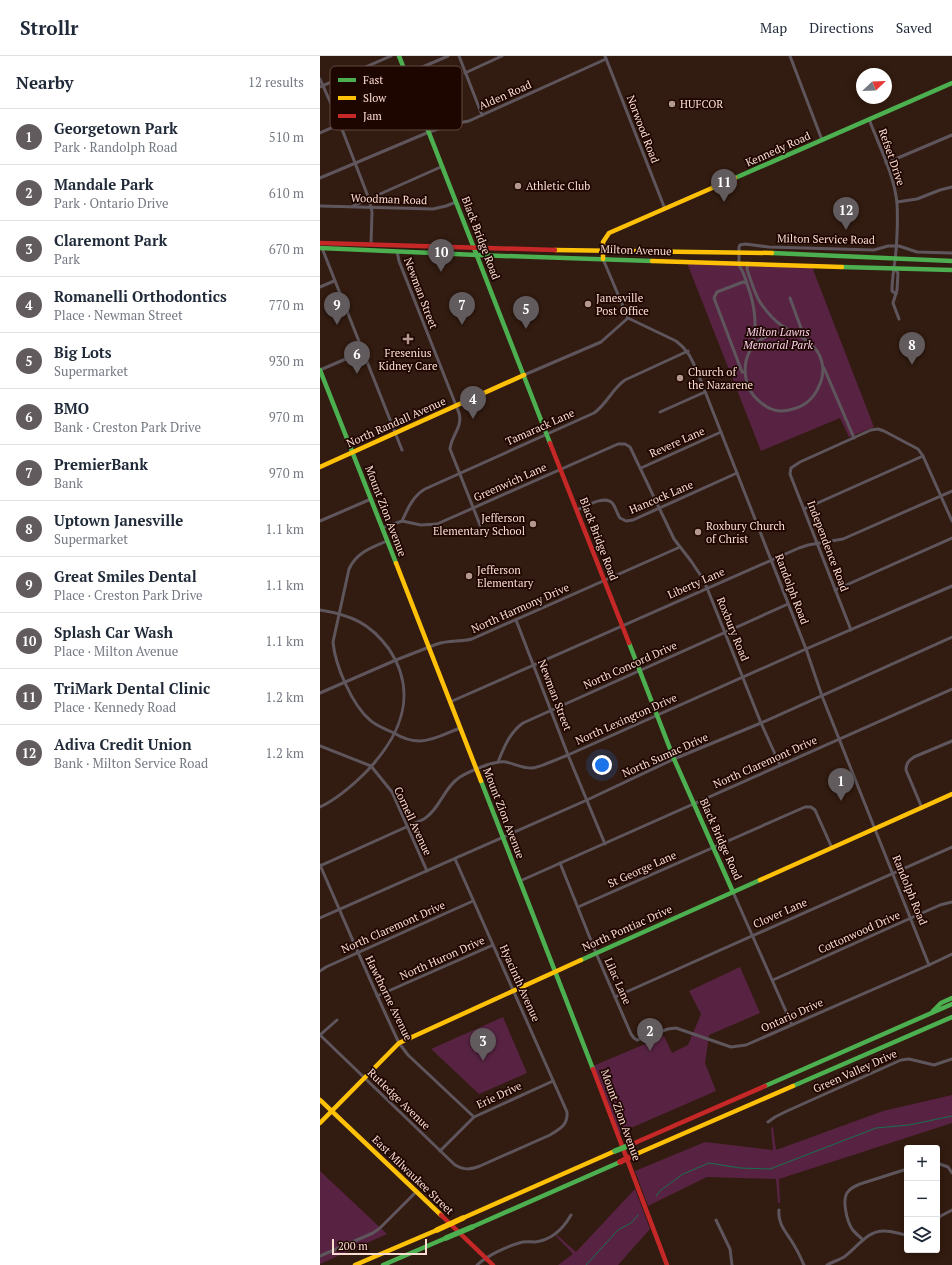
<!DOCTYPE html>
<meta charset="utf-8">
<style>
:root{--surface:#fff;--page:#f6f6f7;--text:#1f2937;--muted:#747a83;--line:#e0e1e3;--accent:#625b5e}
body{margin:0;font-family:"PT Serif",serif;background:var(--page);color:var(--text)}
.controls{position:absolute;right:12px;bottom:12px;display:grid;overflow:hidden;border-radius:4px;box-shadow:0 2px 10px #0003}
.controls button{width:36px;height:36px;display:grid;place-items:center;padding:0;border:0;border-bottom:1px solid var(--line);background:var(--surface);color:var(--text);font:20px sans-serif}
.compass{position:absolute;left:536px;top:12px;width:36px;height:36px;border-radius:50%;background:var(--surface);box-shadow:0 2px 10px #0003;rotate:67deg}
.scale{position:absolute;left:12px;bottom:10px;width:95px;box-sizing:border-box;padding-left:4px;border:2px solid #fcddd2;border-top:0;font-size:11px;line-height:14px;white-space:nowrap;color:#fcddd2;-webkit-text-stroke:3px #1e0600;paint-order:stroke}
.you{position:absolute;left:282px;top:709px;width:14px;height:14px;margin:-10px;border:3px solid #fff;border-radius:50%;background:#1a73e8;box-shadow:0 0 0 6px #1a73e833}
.badge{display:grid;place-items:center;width:26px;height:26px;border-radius:50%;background:var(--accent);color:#fff;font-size:13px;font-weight:700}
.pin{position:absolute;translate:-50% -33px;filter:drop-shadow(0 1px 2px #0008)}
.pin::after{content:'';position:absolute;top:21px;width:14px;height:12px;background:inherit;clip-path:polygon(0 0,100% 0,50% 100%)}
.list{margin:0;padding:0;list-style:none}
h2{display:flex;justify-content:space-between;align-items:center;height:52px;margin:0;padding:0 16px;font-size:17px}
h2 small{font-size:13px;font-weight:400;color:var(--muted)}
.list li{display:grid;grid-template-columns:26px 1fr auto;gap:12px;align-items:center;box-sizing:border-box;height:56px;padding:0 16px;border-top:1px solid var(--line)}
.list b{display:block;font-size:15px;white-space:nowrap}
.list p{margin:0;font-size:13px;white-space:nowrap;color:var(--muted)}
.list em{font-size:13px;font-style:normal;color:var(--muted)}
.icon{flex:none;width:22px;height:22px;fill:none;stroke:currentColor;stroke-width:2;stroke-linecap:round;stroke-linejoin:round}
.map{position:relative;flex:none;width:632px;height:1209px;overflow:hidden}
header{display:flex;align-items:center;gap:24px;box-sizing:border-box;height:56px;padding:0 20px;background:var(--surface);border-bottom:1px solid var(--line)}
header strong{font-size:19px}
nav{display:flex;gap:22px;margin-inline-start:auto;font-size:14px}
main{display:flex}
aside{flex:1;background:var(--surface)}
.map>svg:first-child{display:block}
</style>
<header>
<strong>Strollr</strong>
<nav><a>Map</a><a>Directions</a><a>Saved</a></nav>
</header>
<main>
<aside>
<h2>Nearby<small>12 results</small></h2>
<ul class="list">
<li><span class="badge">1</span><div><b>Georgetown Park</b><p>Park · Randolph Road</p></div><em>510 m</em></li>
<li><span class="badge">2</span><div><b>Mandale Park</b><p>Park · Ontario Drive</p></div><em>610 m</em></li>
<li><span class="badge">3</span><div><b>Claremont Park</b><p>Park</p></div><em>670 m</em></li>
<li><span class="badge">4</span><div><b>Romanelli Orthodontics</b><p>Place · Newman Street</p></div><em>770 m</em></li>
<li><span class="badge">5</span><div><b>Big Lots</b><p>Supermarket</p></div><em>930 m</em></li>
<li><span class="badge">6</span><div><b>BMO</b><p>Bank · Creston Park Drive</p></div><em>970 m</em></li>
<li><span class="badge">7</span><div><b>PremierBank</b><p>Bank</p></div><em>970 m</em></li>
<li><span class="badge">8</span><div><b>Uptown Janesville</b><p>Supermarket</p></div><em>1.1 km</em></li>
<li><span class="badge">9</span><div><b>Great Smiles Dental</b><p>Place · Creston Park Drive</p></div><em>1.1 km</em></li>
<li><span class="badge">10</span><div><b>Splash Car Wash</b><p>Place · Milton Avenue</p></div><em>1.1 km</em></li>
<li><span class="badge">11</span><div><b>TriMark Dental Clinic</b><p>Place · Kennedy Road</p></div><em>1.2 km</em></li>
<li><span class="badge">12</span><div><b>Adiva Credit Union</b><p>Bank · Milton Service Road</p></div><em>1.2 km</em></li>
</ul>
</aside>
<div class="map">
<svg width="632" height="1209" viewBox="0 0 632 1209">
<rect width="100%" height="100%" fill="#321b10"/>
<g fill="#582342">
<polygon points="367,207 492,211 554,371 529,381 520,362 441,395"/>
<polygon points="420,911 440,957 389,979 385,1007 396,1035 297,1078 273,1010 344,980 352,997 368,989 381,958 369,935"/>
<polygon points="183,961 207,1017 159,1038 111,993"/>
<polygon points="632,1039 632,1067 459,1123 460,1147 458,1147 456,1123 387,1121 328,1150 315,1115 385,1086 453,1094 451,1072 453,1071 456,1094 563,1055"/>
<polygon points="0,1115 67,1178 0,1208"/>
<polygon points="315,1133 330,1173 298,1209 238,1209 253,1198 236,1180 237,1179 256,1196"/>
</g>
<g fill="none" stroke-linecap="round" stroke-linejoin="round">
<g stroke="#19714f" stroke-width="1">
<polyline points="336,1140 341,1134 363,1118 389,1107 420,1112 450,1113 556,1072 589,1069 632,1060"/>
<polyline points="266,1209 298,1174 311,1167 318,1159"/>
</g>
<g stroke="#5e565c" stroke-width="3">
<polyline points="139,0 162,59"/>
<polyline points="285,0 345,153"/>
<polyline points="470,0 502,84"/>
<polyline points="145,17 182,0"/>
<polyline points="86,18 128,0"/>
<polyline points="0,23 20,68 49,143 52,156 51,188"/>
<polyline points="0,31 71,0"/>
<path d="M549 63C559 90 574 118 577 147 578 164 577 194 574 211 573 219 572 227 572 235L576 238"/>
<polyline points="0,77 93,36"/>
<polyline points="566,107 632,79"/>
<polyline points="0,122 109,76 133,68 149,65 286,3"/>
<polyline points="577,146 597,143 620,134 632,131"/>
<polyline points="0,150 113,153 126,150 136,146"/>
<polyline points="33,150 123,110"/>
<polyline points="2,192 82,394"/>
<path d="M77 195 79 205 139 357C143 371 131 380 130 393L160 469"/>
<path d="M283 203 308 262 356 285C368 294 371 302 377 315L486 593 502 640 609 909"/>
<polyline points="419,207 419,191 420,189 425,188 449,191 554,194 568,190 579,190 597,196 632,197"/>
<path d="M428 207 427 213C430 222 436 242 442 249 447 256 454 264 461 269 469 275 479 279 487 285 502 295 507 314 499 330 494 342 485 350 473 353 459 357 450 355 439 345 424 333 421 309 431 293 440 279 460 275 475 278"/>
<path d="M418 208C423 214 425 221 427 228 435 249 438 269 432 291"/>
<polyline points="575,213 578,217 577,234 573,247 579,263"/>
<polyline points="0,231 14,225"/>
<polyline points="470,242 485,283"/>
<polyline points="504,312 534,382"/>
<polyline points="0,314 42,296"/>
<polyline points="425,316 422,316 394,242 397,236 423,226 427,227"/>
<polyline points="204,319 281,286 308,262"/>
<polyline points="340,356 385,336"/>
<polyline points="321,412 401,376"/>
<polyline points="484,453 603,400"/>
<path d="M257 454C266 450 286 438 293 448 296 452 297 458 300 462L306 465 313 464 417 417"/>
<polyline points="0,465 51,443"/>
<path d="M82 465C88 452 93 440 105 433L274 357C287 348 292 333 305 324L368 295"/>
<polyline points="62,472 82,465 101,469 117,468 298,388 305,388 310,391 354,483 371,505 381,520 387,532 441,667 460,709"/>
<path d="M67 485C51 492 37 496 29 513L13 586C15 609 32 649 50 664 56 670 66 673 74 677 82 682 90 685 100 685 113 685 127 677 140 672"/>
<polyline points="515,534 632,482"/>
<path d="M0 554C31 559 50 567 69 593 99 638 80 681 46 716 32 730 17 743 0 751"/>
<polyline points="196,564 248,699 285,788"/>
<polyline points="531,574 470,418 471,412 480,406 551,374 558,373 564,375 598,393 603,400 632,465"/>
<path d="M0 637 76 604 117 588C129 584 140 586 152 583L360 491"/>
<polyline points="130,646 479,492 488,489 523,483 632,435"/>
<polyline points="0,690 51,710 72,736 107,815"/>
<path d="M178 706C184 691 190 676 203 667L468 548"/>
<path d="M602 752 586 714C586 708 588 705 594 701L632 685"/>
<polyline points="240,807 276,897 311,978 314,982 317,984 348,973 356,972 411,991 426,989 609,909 632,898"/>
<path d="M0 809C26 868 51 928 79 987L88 999 154 1061"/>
<path d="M0 810 104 763C120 753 124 731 140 721 150 715 175 704 186 706 195 708 204 713 213 712 223 710 238 703 248 699L486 593 632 530"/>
<polyline points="200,825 632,633"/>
<polyline points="413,836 472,969"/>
<polyline points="258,851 485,751 491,751 495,754 512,792"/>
<polyline points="0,862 267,744 354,703 441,667 632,581"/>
<polyline points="0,915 6,911 153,845"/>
<polyline points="453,924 620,849 632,846"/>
<polyline points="57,940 173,889"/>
<polyline points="295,941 632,791"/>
<path d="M17 964 0 979 135 1109C144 1114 150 1114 160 1110L230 1079C240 1073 248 1069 247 1056L135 803"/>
<polyline points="448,1066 455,1061 467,1055 581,1004 589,1003 614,1009 632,1003"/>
<polyline points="120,1095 154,1061 233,1025"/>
<polyline points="617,1107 628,1111 632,1117"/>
<path d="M459 1154C457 1169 469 1179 475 1191 479 1197 481 1203 484 1209"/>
<polyline points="617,1162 632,1154"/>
<polyline points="396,1164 410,1193 412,1209"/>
<path d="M543 1184C539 1180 535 1177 532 1173 527 1165 522 1145 527 1137 530 1132 535 1130 540 1128L587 1113"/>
<polyline points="0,1200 53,1177 60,1172 96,1136"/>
<path d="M157 1209C167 1200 185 1191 199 1187 204 1185 209 1186 215 1186 232 1184 243 1173 251 1159"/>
<path d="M507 1209C512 1206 519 1204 524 1201 537 1192 547 1174 565 1175 572 1175 580 1178 587 1179"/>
</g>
<g stroke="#4caf50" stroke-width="4.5">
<polyline points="79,0 230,387"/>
<polyline points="415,122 632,27"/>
<polyline points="0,192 157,199 332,205"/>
<polyline points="452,197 632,205"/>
<polyline points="522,211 632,214"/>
<polyline points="0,314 76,507"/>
<polyline points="309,587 354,703 413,836"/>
<polyline points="161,725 273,1013"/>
<polyline points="261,904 440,824"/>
<polyline points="613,955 621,947 632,942"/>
<polyline points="445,1030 632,948"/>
<polyline points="473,1030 632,961"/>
<polyline points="152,1171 300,1106"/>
<polyline points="63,1209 126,1182"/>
</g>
<g stroke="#ffc107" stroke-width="4.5">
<polyline points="235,194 452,197"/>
<polyline points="283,203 283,186 289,177 415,122"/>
<polyline points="332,205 522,211"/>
<polyline points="0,411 204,319"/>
<polyline points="76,507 161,725"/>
<polyline points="440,824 632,738"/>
<polyline points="0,1044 121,1159"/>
<polyline points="0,1067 79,987 261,904"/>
<polyline points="314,1099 473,1030"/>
<polyline points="143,1162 295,1095"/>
<polyline points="35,1209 117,1174"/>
</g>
<g stroke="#c62828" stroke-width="4.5">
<polyline points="0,187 235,194"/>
<polyline points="230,387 309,587"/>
<polyline points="273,1013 347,1209"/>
<polyline points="310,1089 445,1030"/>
<polyline points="121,1159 173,1209"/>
</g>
<g stroke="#4caf50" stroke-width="5.5">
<polyline points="295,1095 310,1089"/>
<polyline points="126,1182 152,1171"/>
</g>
<polyline stroke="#ffc107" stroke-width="5.5" points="117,1174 143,1162"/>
<polyline stroke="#c62828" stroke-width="5.5" points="300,1106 314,1099"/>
</g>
<g fill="#b5998e" stroke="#1e0600" stroke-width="1.5">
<circle cx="352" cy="48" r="4"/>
<circle cx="198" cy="130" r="4"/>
<circle cx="268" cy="248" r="4"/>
<path d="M86 277h4v4h4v4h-4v4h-4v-4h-4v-4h4z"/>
<circle cx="360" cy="322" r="4"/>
<circle cx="213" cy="468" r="4"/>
<circle cx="378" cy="476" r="4"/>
<circle cx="149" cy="520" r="4"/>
</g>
<g text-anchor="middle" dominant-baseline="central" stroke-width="3.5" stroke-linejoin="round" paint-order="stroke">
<g font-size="11" fill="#fcddd2" stroke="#1e0600">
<text transform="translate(185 39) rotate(-24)">Alden Road</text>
<text transform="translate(323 73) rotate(69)">Norwood Road</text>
<text transform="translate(458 93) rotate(-24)">Kennedy Road</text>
<text transform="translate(572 101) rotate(71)">Refset Drive</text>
<text transform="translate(69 143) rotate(2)">Woodman Road</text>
<text transform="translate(161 182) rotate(69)">Black Bridge Road</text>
<text transform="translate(506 183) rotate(1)">Milton Service Road</text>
<text transform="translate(316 194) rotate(2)">Milton Avenue</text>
<text transform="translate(101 237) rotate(69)">Newman Street</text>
<text transform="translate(76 366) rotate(-24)">North Randall Avenue</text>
<text transform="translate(220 371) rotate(-24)">Tamarack Lane</text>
<text transform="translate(357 386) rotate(-24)">Revere Lane</text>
<text transform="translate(190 426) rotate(-24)">Greenwich Lane</text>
<text transform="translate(341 441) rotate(-23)">Hancock Lane</text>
<text transform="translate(66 455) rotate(69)">Mount Zion Avenue</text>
<text transform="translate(279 483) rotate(69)">Black Bridge Road</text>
<text transform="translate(508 490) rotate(69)">Independence Road</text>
<text transform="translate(376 527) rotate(-24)">Liberty Lane</text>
<text transform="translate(472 533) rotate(69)">Randolph Road</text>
<text transform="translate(200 552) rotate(-24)">North Harmony Drive</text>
<text transform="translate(413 573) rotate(68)">Roxbury Road</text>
<text transform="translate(310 609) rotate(-24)">North Concord Drive</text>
<text transform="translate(235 639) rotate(69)">Newman Street</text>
<text transform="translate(306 663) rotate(-24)">North Lexington Drive</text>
<text transform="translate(345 699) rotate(-24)">North Sumac Drive</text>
<text transform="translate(445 706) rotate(-24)">North Claremont Drive</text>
<text transform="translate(184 757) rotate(69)">Mount Zion Avenue</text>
<text transform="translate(93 765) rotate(65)">Cornell Avenue</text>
<text transform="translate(401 783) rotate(66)">Black Bridge Road</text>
<text transform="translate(322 813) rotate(-24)">St George Lane</text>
<text transform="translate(590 834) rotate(68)">Randolph Road</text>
<text transform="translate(460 857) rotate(-24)">Clover Lane</text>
<text transform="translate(73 871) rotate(-24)">North Claremont Drive</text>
<text transform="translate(307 872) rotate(-24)">North Pontiac Drive</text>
<text transform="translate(539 876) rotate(-24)">Cottonwood Drive</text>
<text transform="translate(122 902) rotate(-24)">North Huron Drive</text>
<text transform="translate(298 925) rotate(66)">Lilac Lane</text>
<text transform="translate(200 927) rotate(66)">Hyacinth Avenue</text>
<text transform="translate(69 942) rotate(64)">Hawthorne Avenue</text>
<text transform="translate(472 959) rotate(-24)">Ontario Drive</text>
<text transform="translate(535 1015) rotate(-24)">Green Valley Drive</text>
<text transform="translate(179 1039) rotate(-25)">Erie Drive</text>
<text transform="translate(79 1043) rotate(44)">Rutledge Avenue</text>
<text transform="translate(301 1059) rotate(70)">Mount Zion Avenue</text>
<text transform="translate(93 1119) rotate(44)">East Milwaukee Street</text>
</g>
<g font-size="11" fill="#fcddd2" stroke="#1e0600" text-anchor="start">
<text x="360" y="48">HUFCOR</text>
<text x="206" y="130">Athletic Club</text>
<text x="276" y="242">Janesville<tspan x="276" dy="13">Post Office</tspan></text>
<text x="88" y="297" text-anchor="middle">Fresenius<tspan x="88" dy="13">Kidney Care</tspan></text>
<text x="368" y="316">Church of<tspan x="368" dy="13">the Nazarene</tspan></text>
<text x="205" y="462" text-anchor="end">Jefferson<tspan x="205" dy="13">Elementary School</tspan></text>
<text x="386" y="470">Roxbury Church<tspan x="386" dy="13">of Christ</tspan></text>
<text x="157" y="514">Jefferson<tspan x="157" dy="13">Elementary</tspan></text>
</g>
<g font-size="11" font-style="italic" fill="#fbd3ea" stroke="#1e0600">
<text x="458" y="276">Milton Lawns<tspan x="458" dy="13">Memorial Park</tspan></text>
</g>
</g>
<rect x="10" y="10" width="132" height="64" rx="6" fill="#1e0600" stroke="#61463f" stroke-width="1"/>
<rect x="18" y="22" width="18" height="4" fill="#4caf50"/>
<rect x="18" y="40" width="18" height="4" fill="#ffc107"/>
<rect x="18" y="58" width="18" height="4" fill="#c62828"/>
<g font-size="11" fill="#fcddd2">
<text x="43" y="28">Fast</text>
<text x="43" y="46">Slow</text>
<text x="43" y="64">Jam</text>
</g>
</svg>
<div class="controls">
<button>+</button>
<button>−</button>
<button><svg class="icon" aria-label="layers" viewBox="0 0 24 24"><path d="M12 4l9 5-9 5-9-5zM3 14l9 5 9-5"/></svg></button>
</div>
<svg class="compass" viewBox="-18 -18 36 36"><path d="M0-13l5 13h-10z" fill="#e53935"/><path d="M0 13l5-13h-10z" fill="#747a83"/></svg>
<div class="scale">200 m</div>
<div class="you"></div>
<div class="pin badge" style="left:521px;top:745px">1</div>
<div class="pin badge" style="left:330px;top:995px">2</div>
<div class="pin badge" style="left:163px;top:1005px">3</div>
<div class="pin badge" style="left:153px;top:363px">4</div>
<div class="pin badge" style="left:206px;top:273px">5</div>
<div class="pin badge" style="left:37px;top:318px">6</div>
<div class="pin badge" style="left:142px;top:269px">7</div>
<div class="pin badge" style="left:592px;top:309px">8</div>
<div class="pin badge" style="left:17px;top:269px">9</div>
<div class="pin badge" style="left:121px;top:216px">10</div>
<div class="pin badge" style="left:404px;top:146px">11</div>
<div class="pin badge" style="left:526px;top:174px">12</div>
</div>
</main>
